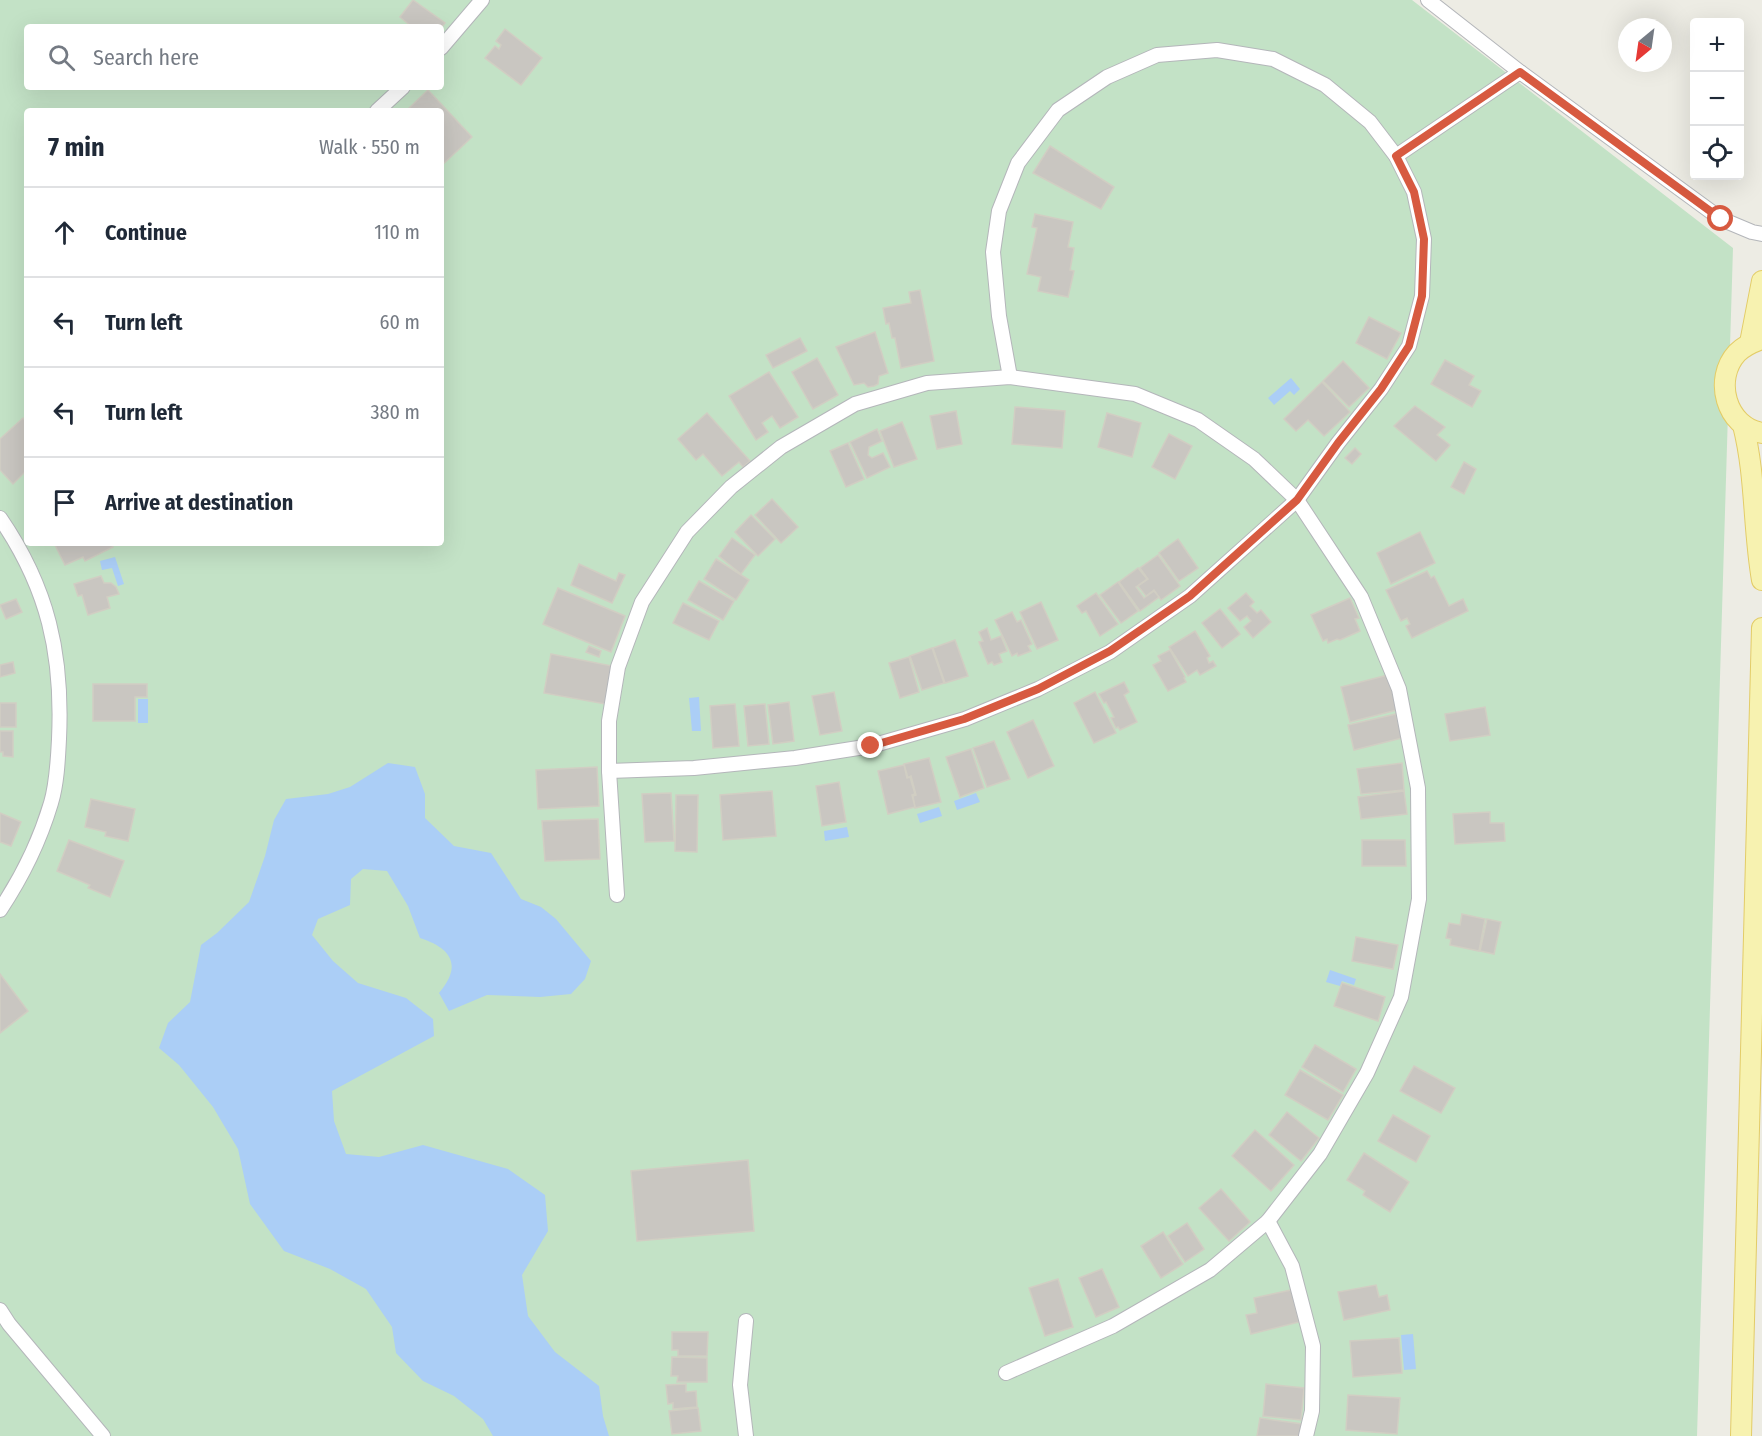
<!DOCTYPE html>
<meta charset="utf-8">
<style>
:root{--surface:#fff;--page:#f6f6f7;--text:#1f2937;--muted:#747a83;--line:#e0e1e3}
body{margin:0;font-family:"Fira Sans Condensed",sans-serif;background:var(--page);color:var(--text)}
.controls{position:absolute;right:18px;top:18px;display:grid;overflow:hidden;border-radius:6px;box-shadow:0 6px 24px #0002}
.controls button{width:54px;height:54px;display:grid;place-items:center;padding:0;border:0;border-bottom:2px solid var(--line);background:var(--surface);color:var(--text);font:30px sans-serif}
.compass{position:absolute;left:1618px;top:18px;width:54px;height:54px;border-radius:50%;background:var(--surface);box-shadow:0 6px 24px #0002;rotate:209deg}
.stop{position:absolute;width:18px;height:18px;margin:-14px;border:4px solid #d75a40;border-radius:50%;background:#fff}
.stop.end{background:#d75a40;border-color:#fff;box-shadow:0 2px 6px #0008}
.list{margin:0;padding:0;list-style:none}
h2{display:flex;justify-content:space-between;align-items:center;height:78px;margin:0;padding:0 24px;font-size:26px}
h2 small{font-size:20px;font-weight:400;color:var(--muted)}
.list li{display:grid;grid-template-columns:39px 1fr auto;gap:18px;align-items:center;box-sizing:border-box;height:90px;padding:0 24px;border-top:2px solid var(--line)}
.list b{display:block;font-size:22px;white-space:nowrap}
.list em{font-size:20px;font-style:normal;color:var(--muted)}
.icon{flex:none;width:33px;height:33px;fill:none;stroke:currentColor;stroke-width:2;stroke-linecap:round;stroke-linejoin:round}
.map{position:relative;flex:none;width:1762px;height:1436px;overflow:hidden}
.search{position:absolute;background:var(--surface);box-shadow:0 6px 24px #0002;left:24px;top:24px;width:420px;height:66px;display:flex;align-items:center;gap:15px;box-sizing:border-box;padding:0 21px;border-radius:6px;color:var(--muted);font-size:22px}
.panel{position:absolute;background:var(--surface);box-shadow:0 6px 24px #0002;left:24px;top:108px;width:420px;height:438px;border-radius:6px}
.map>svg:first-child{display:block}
</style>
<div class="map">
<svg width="1762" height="1436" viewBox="0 0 1762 1436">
<rect width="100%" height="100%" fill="#edece4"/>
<path fill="#c3e2c6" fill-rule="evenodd" d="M0 0H1412L1733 248 1697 1436H0ZM27 27H441V87H27ZM27 111H441V543H27Z"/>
<g fill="#abcef6">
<polygon points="1291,378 1300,389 1294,395 1290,391 1274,405 1268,398"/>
<polygon points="115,557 124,584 118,586 112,568 102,570 100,561"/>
<polygon points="699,697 701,731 692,731 689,698"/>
<rect x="138" y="699" width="10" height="24"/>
<path d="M388 763 415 767 425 794V818L454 846 491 853 521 899 541 907 556 919 591 961 585 979 571 994 540 997 487 995 449 1011 439 993C463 965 451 948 420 938L408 906 387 871 363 869 351 879 350 905 318 919 312 935 333 961 358 983 406 998 433 1019 434 1036 332 1091 334 1121 346 1154 379 1157 423 1145 508 1169 545 1195 548 1231 522 1275 528 1316 555 1352 599 1386 603 1416 609 1436H493L483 1419 454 1396 423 1381 396 1353 392 1327 366 1289 330 1269 284 1251 250 1204 238 1149 213 1107 179 1065 159 1048 168 1023 190 1002 201 945 217 933 249 902 265 856 274 820 286 799 328 794 350 787Z"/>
<polygon points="976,793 980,802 957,810 954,801"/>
<polygon points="939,807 942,816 920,823 917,814"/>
<polygon points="847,827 849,837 825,841 824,831"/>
<polygon points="1330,970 1356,979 1354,985 1342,981 1340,986 1326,982"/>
<polygon points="1413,1334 1416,1369 1404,1370 1401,1335"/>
</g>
<g fill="#c9c6c1" stroke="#d1cec3" stroke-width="1.5">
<polygon points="413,0 445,23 441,28 412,27 400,17"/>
<polygon points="505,29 542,58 521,85 485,58 495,46 499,49 501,45 496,41"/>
<polygon points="428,90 472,137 442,165 441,111 406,111"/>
<polygon points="1050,146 1114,187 1101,209 1033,173"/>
<polygon points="1035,214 1073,222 1068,247 1074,248 1070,270 1074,271 1068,297 1038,291 1041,277 1027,274 1037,228 1032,227"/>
<polygon points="920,290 934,361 901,368 895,338 892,338 889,323 886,324 883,308 911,303 909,292"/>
<polygon points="1369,317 1401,333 1387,359 1356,343"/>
<polygon points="875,332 888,373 879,376 878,384 874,386 868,387 864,383 854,385 836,347"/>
<polygon points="800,338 807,351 773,368 766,355"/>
<polygon points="817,358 838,395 813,409 792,372"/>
<polygon points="1445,360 1474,376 1469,385 1481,391 1472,407 1431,384"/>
<polygon points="1343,361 1369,388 1349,407 1323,381"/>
<polygon points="769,372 798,417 780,428 772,416 762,423 768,432 756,440 729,396"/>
<polygon points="1322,382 1350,412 1324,436 1308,420 1296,431 1284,419"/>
<polygon points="1415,406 1445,427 1437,435 1450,445 1436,461 1394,426"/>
<polygon points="1015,407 1065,411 1062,448 1012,444"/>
<polygon points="956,411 962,444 937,449 930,416"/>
<polygon points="707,413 750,461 743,467 739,462 722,476 703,454 696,460 678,439"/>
<polygon points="1107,413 1141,423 1132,457 1098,447"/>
<polygon points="23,418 27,422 27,470 13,484 0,470 0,439"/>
<polygon points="902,422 917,459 894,467 880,431"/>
<polygon points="877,429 882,441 869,447 868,455 872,458 883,453 890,467 867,478 850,442"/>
<polygon points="1169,434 1192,446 1175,479 1152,467"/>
<polygon points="848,443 864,479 846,487 830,451"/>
<polygon points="1355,448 1361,454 1352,464 1345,458"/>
<polygon points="1464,462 1476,469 1464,494 1451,487"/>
<polygon points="772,499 798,527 781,543 755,515"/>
<polygon points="751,515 775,539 758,556 735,532"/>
<polygon points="1420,532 1435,563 1391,584 1377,553"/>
<polygon points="732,538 755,555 741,574 719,556"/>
<polygon points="1178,539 1198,568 1179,581 1159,553"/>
<polygon points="54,543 110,543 113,547 85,561 83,557 65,565"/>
<polygon points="1158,555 1180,586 1161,600 1154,590 1146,596 1138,586 1148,579 1140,568"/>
<polygon points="716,559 749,580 736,600 704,579"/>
<polygon points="579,564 616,581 619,573 625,575 612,603 571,585"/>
<polygon points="1138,568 1147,579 1136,587 1144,598 1154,591 1159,597 1140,611 1119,582"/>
<polygon points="1427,571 1431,578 1434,576 1449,606 1463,599 1468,611 1412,638 1406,626 1410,624 1407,618 1401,621 1386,590"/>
<polygon points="101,576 104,583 111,583 116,587 119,594 107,597 110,608 88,615 82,595 78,596 74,584"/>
<polygon points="699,581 734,601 723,620 688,600"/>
<polygon points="1118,582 1138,611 1121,623 1100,595"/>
<polygon points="558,588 625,616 611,652 543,624"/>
<polygon points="1096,593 1118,624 1100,636 1086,611 1082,613 1077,606"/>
<polygon points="1246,593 1254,602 1250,606 1257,613 1261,610 1271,622 1253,638 1244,627 1251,621 1247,616 1240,621 1228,608"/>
<polygon points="1350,598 1359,618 1355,619 1360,631 1340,640 1337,639 1328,643 1327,639 1323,641 1311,615"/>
<polygon points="16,599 22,612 6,619 0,605"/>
<polygon points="1041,602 1058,640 1037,649 1020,612"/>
<polygon points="683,603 719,621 709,640 673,623"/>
<polygon points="1220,609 1240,634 1222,648 1202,623"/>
<polygon points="1012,612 1017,622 1021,620 1032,644 1028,646 1031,651 1018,656 1017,653 1012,656 995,620"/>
<polygon points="987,628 991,640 1001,636 1007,651 999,654 1002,662 994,665 992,662 988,664 979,642 983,641 979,632"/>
<polygon points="1195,631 1210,656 1207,658 1209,663 1213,661 1216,666 1200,675 1197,670 1188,676 1169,647"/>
<polygon points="955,640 968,676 945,683 933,648"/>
<polygon points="589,646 601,651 599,657 586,652"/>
<polygon points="932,648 944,683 922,690 910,656"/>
<polygon points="1170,650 1185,677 1184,678 1186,682 1168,691 1153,665 1161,661 1158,656"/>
<polygon points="551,654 612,666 605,704 544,693"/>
<polygon points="909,657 919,692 900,698 889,663"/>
<polygon points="13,662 15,673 0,677 0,665"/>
<polygon points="1388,675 1397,710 1350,722 1341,687"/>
<polygon points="1124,682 1129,692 1124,695 1137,722 1120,730 1118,727 1116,728 1111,718 1114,717 1106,702 1104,703 1099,694"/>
<polygon points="93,684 147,684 147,697 135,697 135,721 93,721"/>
<polygon points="834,692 842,731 820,735 812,696"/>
<polygon points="1095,692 1116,733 1094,743 1074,703"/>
<polygon points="789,702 794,741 773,744 768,705"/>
<rect x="0" y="703" width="16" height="24"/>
<polygon points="735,704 739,746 713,748 710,706"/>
<polygon points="765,704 769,744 748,746 744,706"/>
<polygon points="1485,707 1490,735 1450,741 1445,714"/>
<polygon points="1396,714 1402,738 1354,750 1348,725"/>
<polygon points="1033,720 1054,766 1028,778 1007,732"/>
<polygon points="0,731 13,731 13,757 3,756 3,752 0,752"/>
<polygon points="994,741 1010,779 987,787 973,748"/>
<polygon points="971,749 984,788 960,797 946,757"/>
<polygon points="929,758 941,802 915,808 913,796 916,795 911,776 908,778 904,764"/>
<polygon points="1402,763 1404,790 1361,794 1357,769"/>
<polygon points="904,765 907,778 910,777 915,794 912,795 915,807 888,814 878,771"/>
<polygon points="597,767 599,806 538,809 536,770"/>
<polygon points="839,782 846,822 822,826 816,786"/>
<polygon points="772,791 776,836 723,840 720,795"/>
<polygon points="1404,791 1407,814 1361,819 1358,797"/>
<polygon points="671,793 674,841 645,842 642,794"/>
<polygon points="676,795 698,795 697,852 675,851"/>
<polygon points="91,799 135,809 128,841 105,836 106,832 85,827"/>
<polygon points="1490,812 1490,823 1504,823 1505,841 1455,844 1453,814"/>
<polygon points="0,813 21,822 11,846 0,842"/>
<polygon points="598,819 600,859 545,861 542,821"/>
<polygon points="69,840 124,861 110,897 88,888 90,885 57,871"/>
<polygon points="1362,840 1405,840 1406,866 1362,866"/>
<polygon points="1462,914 1485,919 1479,951 1450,945 1451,939 1446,938 1449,923 1460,925"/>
<polygon points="1487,919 1501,922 1494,954 1480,951"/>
<polygon points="1356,937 1398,945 1393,969 1352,961"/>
<polygon points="0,974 28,1011 0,1033"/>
<polygon points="1342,983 1385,997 1378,1021 1334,1006"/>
<polygon points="1315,1045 1356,1069 1343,1092 1302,1067"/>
<polygon points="1414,1066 1455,1088 1441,1113 1400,1091"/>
<polygon points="1300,1070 1343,1095 1328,1120 1285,1095"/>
<polygon points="1287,1112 1319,1138 1301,1161 1269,1135"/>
<polygon points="1393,1115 1430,1136 1416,1162 1378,1141"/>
<polygon points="1255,1130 1294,1165 1271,1191 1232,1156"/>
<polygon points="1364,1153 1409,1182 1390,1212 1363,1195 1365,1191 1347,1180"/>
<polygon points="748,1160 754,1231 637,1241 631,1171"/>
<polygon points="1221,1189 1250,1222 1229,1241 1199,1208"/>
<polygon points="1187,1223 1204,1249 1185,1262 1168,1236"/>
<polygon points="1163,1232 1183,1264 1161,1278 1141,1246"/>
<polygon points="1102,1269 1119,1307 1096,1317 1079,1278"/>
<polygon points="1058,1279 1073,1327 1045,1336 1029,1288"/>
<polygon points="1376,1285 1379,1297 1387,1295 1390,1310 1344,1320 1338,1292"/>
<polygon points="1291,1290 1299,1322 1251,1334 1246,1315 1257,1313 1254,1298"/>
<polygon points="672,1332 708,1332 707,1356 678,1356 678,1350 672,1350"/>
<polygon points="1399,1338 1402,1373 1353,1377 1350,1341"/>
<polygon points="672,1357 707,1358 707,1382 677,1382 678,1376 671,1376"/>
<polygon points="686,1384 686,1392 696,1391 697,1407 673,1409 673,1403 668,1404 666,1385"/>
<polygon points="1266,1384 1304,1388 1301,1420 1263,1416"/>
<polygon points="1348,1395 1400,1398 1397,1434 1346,1430"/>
<polygon points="698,1408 701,1431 672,1434 669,1411"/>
<polygon points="1260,1418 1302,1424 1300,1436 1257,1436"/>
</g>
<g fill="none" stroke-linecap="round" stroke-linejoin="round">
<defs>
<g id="minor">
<polyline points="1428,0 1520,72 1721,219 1752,232 1762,234"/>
<polyline points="441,48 482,0"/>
<polyline points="377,111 403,87"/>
<polyline points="1396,156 1520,72"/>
<path d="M0 518C48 588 63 654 59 739 58 759 57 783 51 803 40 840 22 877 0 910"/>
<polyline points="609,771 694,768 795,758 871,746 965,719 1038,689 1110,652 1190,596 1297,500 1338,443 1381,389 1409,346 1422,296 1424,239 1414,192 1396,156 1370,122 1325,85 1273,59 1217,50 1157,55 1107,77 1058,110 1018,163 999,211 993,252 999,316 1010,377"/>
<polyline points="617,895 609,771 609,721 618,667 642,602 687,532 731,487 781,447 855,404 927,383 1010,377 1135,394 1198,420 1254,459 1297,500 1361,597 1399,689 1418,788 1419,899 1401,997 1367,1073 1320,1154 1268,1221 1210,1270 1113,1326 1006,1373"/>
<polyline points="1268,1221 1292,1266 1313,1346 1312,1411 1306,1436"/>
<polyline points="0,1310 9,1324 103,1436"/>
<polyline points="746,1321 740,1385 746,1436"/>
</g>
<g id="primary">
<path d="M1762 339C1753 342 1744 346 1737 353 1713 379 1726 427 1762 433"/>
<polyline points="1750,343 1762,281"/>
<path d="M1743 425C1756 476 1753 528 1762 580"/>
<polyline points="1741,1436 1762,628"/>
</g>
</defs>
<use href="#minor" stroke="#b4b6ba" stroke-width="16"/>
<use href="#primary" stroke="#e3cc67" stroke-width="22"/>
<use href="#minor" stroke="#fff" stroke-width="14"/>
<use href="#primary" stroke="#f7f2b0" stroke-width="20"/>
</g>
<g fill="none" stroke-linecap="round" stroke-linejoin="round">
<polyline stroke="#d75a40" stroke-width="8" points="871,746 964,719 1038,689 1110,651 1190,596 1297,500 1338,443 1381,389 1409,346 1422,296 1424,239 1414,192 1396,156 1520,72 1721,219"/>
</g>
</svg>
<div class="controls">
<button>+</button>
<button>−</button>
<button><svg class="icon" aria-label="locate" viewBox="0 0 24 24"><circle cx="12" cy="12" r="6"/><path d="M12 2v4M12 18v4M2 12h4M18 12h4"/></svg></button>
</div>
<svg class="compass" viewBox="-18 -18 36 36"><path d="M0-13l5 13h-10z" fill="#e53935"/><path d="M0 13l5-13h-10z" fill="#747a83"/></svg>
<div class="stop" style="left:1721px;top:219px"></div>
<div class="stop end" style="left:871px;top:746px"></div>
<div class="search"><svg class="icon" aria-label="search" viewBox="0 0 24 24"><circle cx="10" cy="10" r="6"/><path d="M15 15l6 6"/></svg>Search here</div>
<section class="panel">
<h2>7 min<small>Walk · 550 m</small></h2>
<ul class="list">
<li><svg class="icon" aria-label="ahead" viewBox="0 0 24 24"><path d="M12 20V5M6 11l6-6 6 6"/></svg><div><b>Continue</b></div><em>110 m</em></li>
<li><svg class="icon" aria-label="left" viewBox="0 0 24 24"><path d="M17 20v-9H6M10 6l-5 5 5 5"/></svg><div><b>Turn left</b></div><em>60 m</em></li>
<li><svg class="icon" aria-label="left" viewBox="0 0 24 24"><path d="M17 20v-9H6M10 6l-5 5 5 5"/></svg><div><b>Turn left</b></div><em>380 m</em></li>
<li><svg class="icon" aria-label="arrive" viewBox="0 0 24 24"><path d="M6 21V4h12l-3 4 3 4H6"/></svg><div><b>Arrive at destination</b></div></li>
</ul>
</section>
</div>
